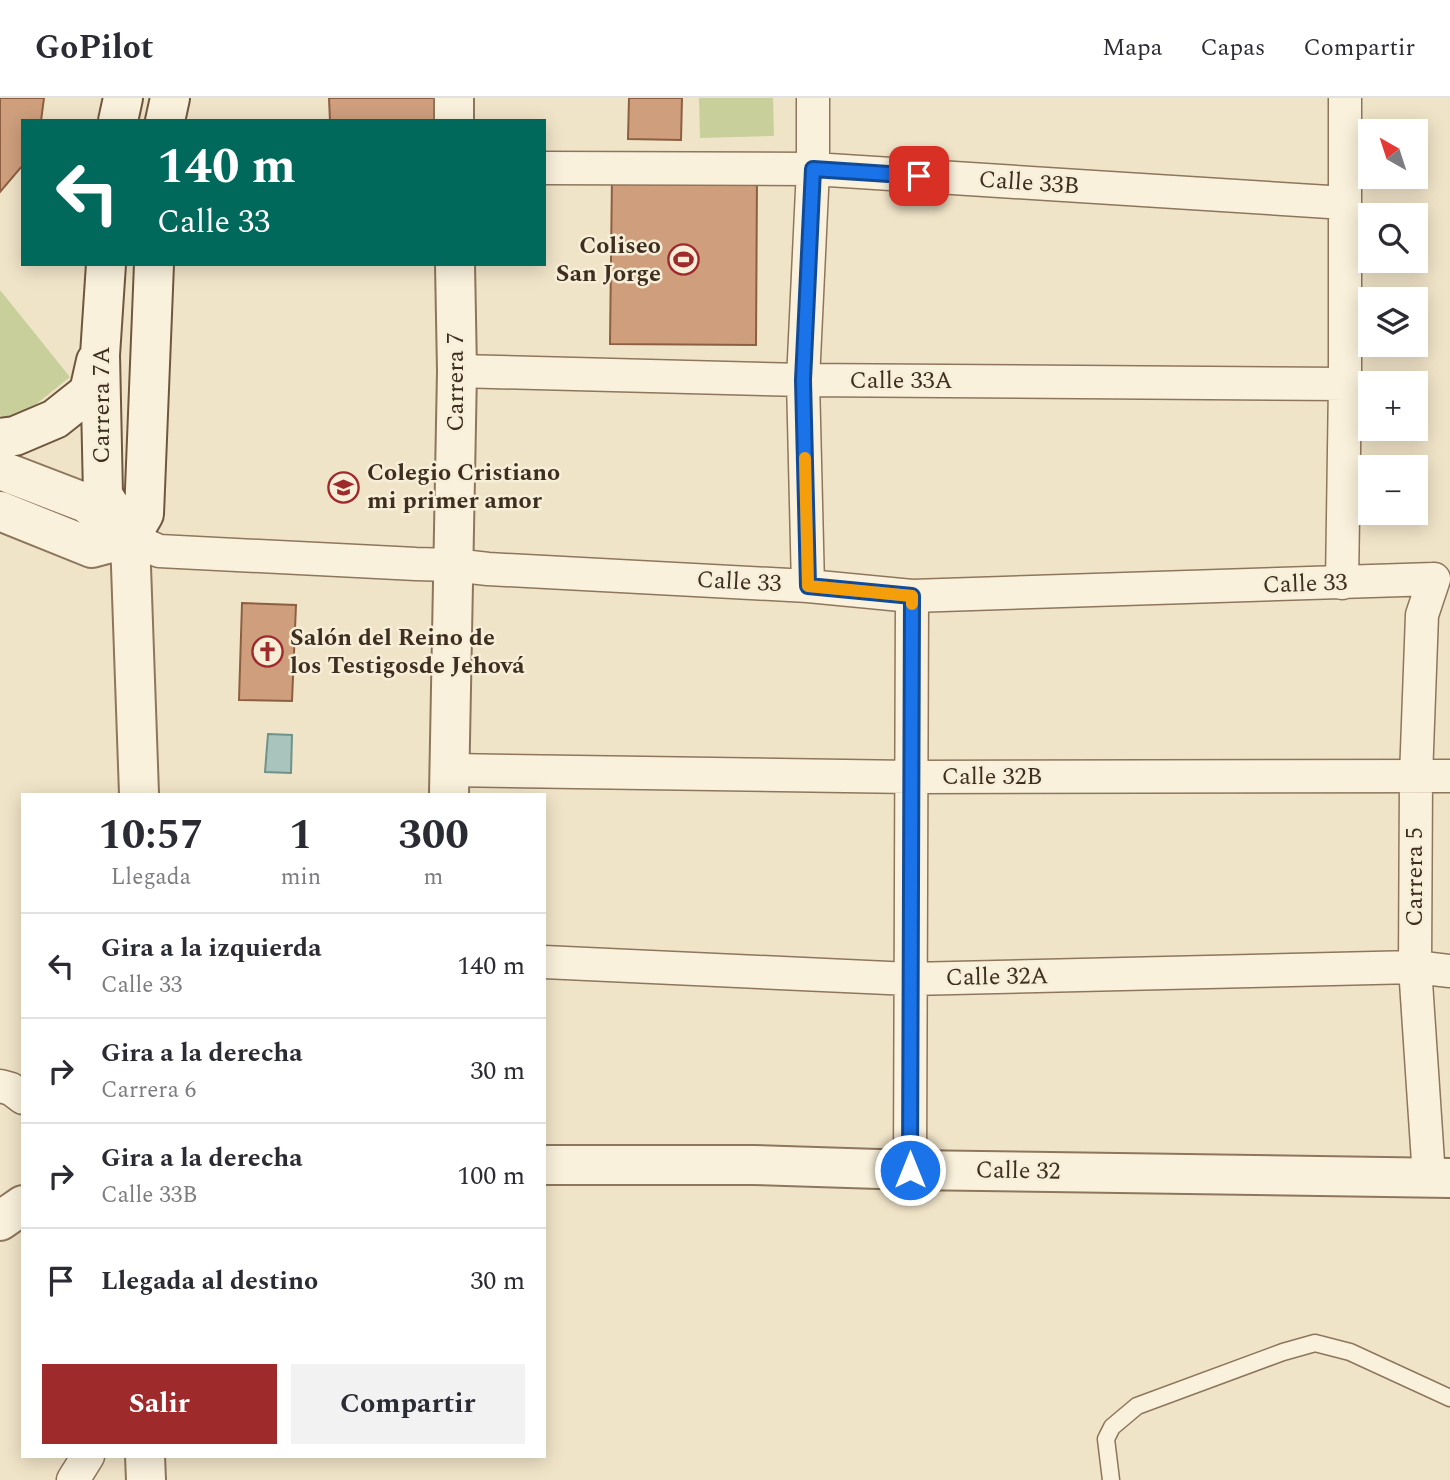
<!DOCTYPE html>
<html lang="es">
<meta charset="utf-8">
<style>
body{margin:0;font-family:Spectral,serif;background:#f2f2f3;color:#2b2b33;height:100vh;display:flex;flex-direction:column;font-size:26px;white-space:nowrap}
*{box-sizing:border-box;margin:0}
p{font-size:23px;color:#7c7c81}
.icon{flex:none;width:38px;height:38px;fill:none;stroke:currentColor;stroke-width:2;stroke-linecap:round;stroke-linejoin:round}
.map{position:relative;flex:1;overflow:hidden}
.side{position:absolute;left:21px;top:695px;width:525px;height:665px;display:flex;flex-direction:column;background:#fff;border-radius:0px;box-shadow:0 4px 18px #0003}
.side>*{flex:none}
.banner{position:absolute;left:21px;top:21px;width:525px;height:147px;border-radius:0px;box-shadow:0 4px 18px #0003;background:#00695c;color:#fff;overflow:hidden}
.needle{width:46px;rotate:321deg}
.tools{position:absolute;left:1358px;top:21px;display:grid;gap:14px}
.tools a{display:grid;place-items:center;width:70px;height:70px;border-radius:0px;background:#fff;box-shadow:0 4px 18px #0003;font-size:35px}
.pin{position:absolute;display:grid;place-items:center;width:60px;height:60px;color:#fff;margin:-30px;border-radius:14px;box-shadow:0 4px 10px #0006}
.me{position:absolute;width:77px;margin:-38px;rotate:0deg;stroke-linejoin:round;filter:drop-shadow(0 0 5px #0008)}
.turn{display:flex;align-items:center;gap:24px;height:147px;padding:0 21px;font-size:32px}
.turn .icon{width:91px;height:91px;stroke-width:2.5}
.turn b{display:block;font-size:49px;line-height:60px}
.eta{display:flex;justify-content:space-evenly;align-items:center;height:119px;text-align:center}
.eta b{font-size:42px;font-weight:700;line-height:49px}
.action{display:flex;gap:14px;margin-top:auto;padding:14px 21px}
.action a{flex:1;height:80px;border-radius:0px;background:#9e2a2b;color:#fff;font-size:28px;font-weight:700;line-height:80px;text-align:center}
.action a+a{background:#f2f2f3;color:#2b2b33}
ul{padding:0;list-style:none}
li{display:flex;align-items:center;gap:21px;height:105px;padding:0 21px;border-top:2px solid #e1e1e2}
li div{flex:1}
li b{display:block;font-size:26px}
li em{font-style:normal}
header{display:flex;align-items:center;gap:42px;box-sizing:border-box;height:98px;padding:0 35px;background:#fff;border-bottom:2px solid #e1e1e2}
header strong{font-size:33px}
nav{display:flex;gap:38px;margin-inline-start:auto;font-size:24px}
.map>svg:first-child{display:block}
.green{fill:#c9cf9b}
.water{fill:#a9c4bc;stroke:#6f938a;stroke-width:2}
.building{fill:#cf9f7d;stroke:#8d5f41;stroke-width:2}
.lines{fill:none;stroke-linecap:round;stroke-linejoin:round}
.service-casing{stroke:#8d765c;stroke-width:19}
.minor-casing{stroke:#8d765c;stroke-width:35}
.tertiary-casing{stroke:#8d765c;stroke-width:42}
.secondary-casing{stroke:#6f573f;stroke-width:42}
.service{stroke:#faf1dc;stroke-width:16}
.minor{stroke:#faf1dc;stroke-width:32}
.tertiary{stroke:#faf1dc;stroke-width:38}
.secondary{stroke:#faf1dc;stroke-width:38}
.route-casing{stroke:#114b97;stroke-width:18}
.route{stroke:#1a73e8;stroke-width:12}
.slow{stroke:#f59e0b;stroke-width:12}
.labels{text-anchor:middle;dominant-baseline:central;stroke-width:5;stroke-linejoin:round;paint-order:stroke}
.street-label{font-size:24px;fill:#3d2e20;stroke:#f7eed8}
.poi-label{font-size:24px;font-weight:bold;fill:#3d2e20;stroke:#f7eed8;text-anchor:start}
</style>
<header>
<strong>GoPilot</strong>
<nav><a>Mapa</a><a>Capas</a><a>Compartir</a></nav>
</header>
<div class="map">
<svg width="1450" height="1382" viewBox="0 0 1450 1382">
<rect width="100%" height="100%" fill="#f0e4c8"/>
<path class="green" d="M699,0H773L774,38L700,40Z
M0,192L70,279L9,328L0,317Z"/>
<path class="water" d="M268,636L292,637L291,675L265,674Z"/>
<path class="building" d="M0,0H44L41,23H23V67L0,94Z
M329,0H437L435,23H330Z
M629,0H682L681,42L628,41Z
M612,77H757L756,247L610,246Z
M242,505L296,507L292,603L239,602Z"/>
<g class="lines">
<defs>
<path id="service" d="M1111,1382L1106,1341L1112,1329L1137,1308L1283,1254L1315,1245L1350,1254L1450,1300"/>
<path id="minor" d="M544,70L813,71L1345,105
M457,273L803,282L1345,286
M130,440L159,453L416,466L453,467L488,471L808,488L912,498L1434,481
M1342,485L1345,286V0
M808,488L803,282L813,71V0
M449,672L911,679L1450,678
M544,864L910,881L1415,869L1450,873
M0,988L11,991L23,1000
M910,1072L912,498
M1429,1079L1415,869L1416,679L1422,517L1434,481
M73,1382L88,1358"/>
<path id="tertiary" d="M454,23V0
M0,372L86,405L129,439
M0,413L92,450L130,440
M130,440L139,696
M449,696L457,273L455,166
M544,1067H753L910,1072L1450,1080
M0,1123L23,1107
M145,1358L146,1382"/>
<path id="secondary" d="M118,23L123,0
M165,23L170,0
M106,166L100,257L103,397L130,440L144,416L154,166
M0,340L15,338L55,321L89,294L96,263"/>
</defs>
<use href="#service" class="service-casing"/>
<use href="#minor" class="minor-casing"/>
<use href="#tertiary" class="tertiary-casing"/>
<use href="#secondary" class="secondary-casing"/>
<use href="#service" class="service"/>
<use href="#minor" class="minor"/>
<use href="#tertiary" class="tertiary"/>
<use href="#secondary" class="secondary"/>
</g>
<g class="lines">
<defs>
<path id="route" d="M910,1072L912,498L808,488L803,282L813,71L919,78"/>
</defs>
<use href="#route" class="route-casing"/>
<use href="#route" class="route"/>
<path class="slow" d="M805,360L808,488L912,498V506"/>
</g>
<defs>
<symbol id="stadium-ring" viewBox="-11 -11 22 22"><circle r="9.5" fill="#f7eed8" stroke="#9e2a2b" stroke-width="1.5"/><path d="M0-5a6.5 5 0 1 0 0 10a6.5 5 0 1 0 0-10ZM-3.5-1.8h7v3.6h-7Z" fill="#9e2a2b"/></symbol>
<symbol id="school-ring" viewBox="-11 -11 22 22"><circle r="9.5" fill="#f7eed8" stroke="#9e2a2b" stroke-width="1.5"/><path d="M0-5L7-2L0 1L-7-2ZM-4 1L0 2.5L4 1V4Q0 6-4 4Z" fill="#9e2a2b"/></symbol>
<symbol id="church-ring" viewBox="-11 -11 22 22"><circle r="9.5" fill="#f7eed8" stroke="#9e2a2b" stroke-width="1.5"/><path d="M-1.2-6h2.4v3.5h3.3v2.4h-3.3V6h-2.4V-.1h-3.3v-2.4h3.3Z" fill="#9e2a2b"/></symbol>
</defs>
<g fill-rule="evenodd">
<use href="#stadium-ring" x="666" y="144" width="35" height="35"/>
<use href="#school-ring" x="326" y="372" width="35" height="35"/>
<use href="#church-ring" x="250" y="536" width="35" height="35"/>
</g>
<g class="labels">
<g class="street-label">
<text transform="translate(1029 85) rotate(4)">Calle 33B</text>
<text x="901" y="283">Calle 33A</text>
<text transform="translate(456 284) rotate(-90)">Carrera 7</text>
<text transform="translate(102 307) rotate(-90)">Carrera 7A</text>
<text transform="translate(739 484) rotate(3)">Calle 33</text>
<text transform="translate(1305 486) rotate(-2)">Calle 33</text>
<text x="992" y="679">Calle 32B</text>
<text transform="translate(1415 779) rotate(-90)">Carrera 5</text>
<text transform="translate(997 879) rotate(-1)">Calle 32A</text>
<text transform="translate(1018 1073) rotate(1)">Calle 32</text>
</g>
<g class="poi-label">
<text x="661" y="148" text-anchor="end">Coliseo<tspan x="661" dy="28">San Jorge</tspan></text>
<text x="367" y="375">Colegio Cristiano<tspan x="367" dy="28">mi primer amor</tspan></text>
<text x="290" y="540">Salón del Reino de<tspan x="290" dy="28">los Testigosde Jehová</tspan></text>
</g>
</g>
</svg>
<div class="tools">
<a><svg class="needle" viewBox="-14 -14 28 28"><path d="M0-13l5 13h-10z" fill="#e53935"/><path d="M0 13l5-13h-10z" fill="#7c7c81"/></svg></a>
<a><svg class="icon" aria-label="search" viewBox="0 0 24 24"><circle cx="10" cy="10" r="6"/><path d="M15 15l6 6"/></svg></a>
<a><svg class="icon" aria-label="layers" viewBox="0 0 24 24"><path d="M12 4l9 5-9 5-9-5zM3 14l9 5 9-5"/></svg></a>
<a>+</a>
<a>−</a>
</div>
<div class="pin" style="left:919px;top:78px;background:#d93025"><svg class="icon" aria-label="arrive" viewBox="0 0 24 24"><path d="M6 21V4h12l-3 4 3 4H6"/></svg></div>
<svg class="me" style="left:910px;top:1072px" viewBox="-20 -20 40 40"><circle r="17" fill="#1a73e8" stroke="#fff" stroke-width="3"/><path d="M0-11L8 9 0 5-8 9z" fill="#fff"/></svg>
<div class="banner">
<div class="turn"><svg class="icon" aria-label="left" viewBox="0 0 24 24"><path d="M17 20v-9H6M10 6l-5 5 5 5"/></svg><div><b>140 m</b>Calle 33</div></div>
</div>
<section class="side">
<div class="eta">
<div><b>10:57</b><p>Llegada</p></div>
<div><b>1</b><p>min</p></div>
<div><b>300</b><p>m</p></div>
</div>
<ul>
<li><svg class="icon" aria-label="left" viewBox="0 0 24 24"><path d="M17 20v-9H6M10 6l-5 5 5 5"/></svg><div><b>Gira a la izquierda</b><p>Calle 33</p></div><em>140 m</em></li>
<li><svg class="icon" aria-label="right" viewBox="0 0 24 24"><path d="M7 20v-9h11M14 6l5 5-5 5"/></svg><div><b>Gira a la derecha</b><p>Carrera 6</p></div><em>30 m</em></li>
<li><svg class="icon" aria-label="right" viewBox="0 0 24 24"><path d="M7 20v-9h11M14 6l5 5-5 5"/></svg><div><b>Gira a la derecha</b><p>Calle 33B</p></div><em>100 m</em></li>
<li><svg class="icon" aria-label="arrive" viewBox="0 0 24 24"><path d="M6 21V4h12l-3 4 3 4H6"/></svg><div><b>Llegada al destino</b></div><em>30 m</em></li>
</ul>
<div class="action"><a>Salir</a><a>Compartir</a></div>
</section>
</div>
